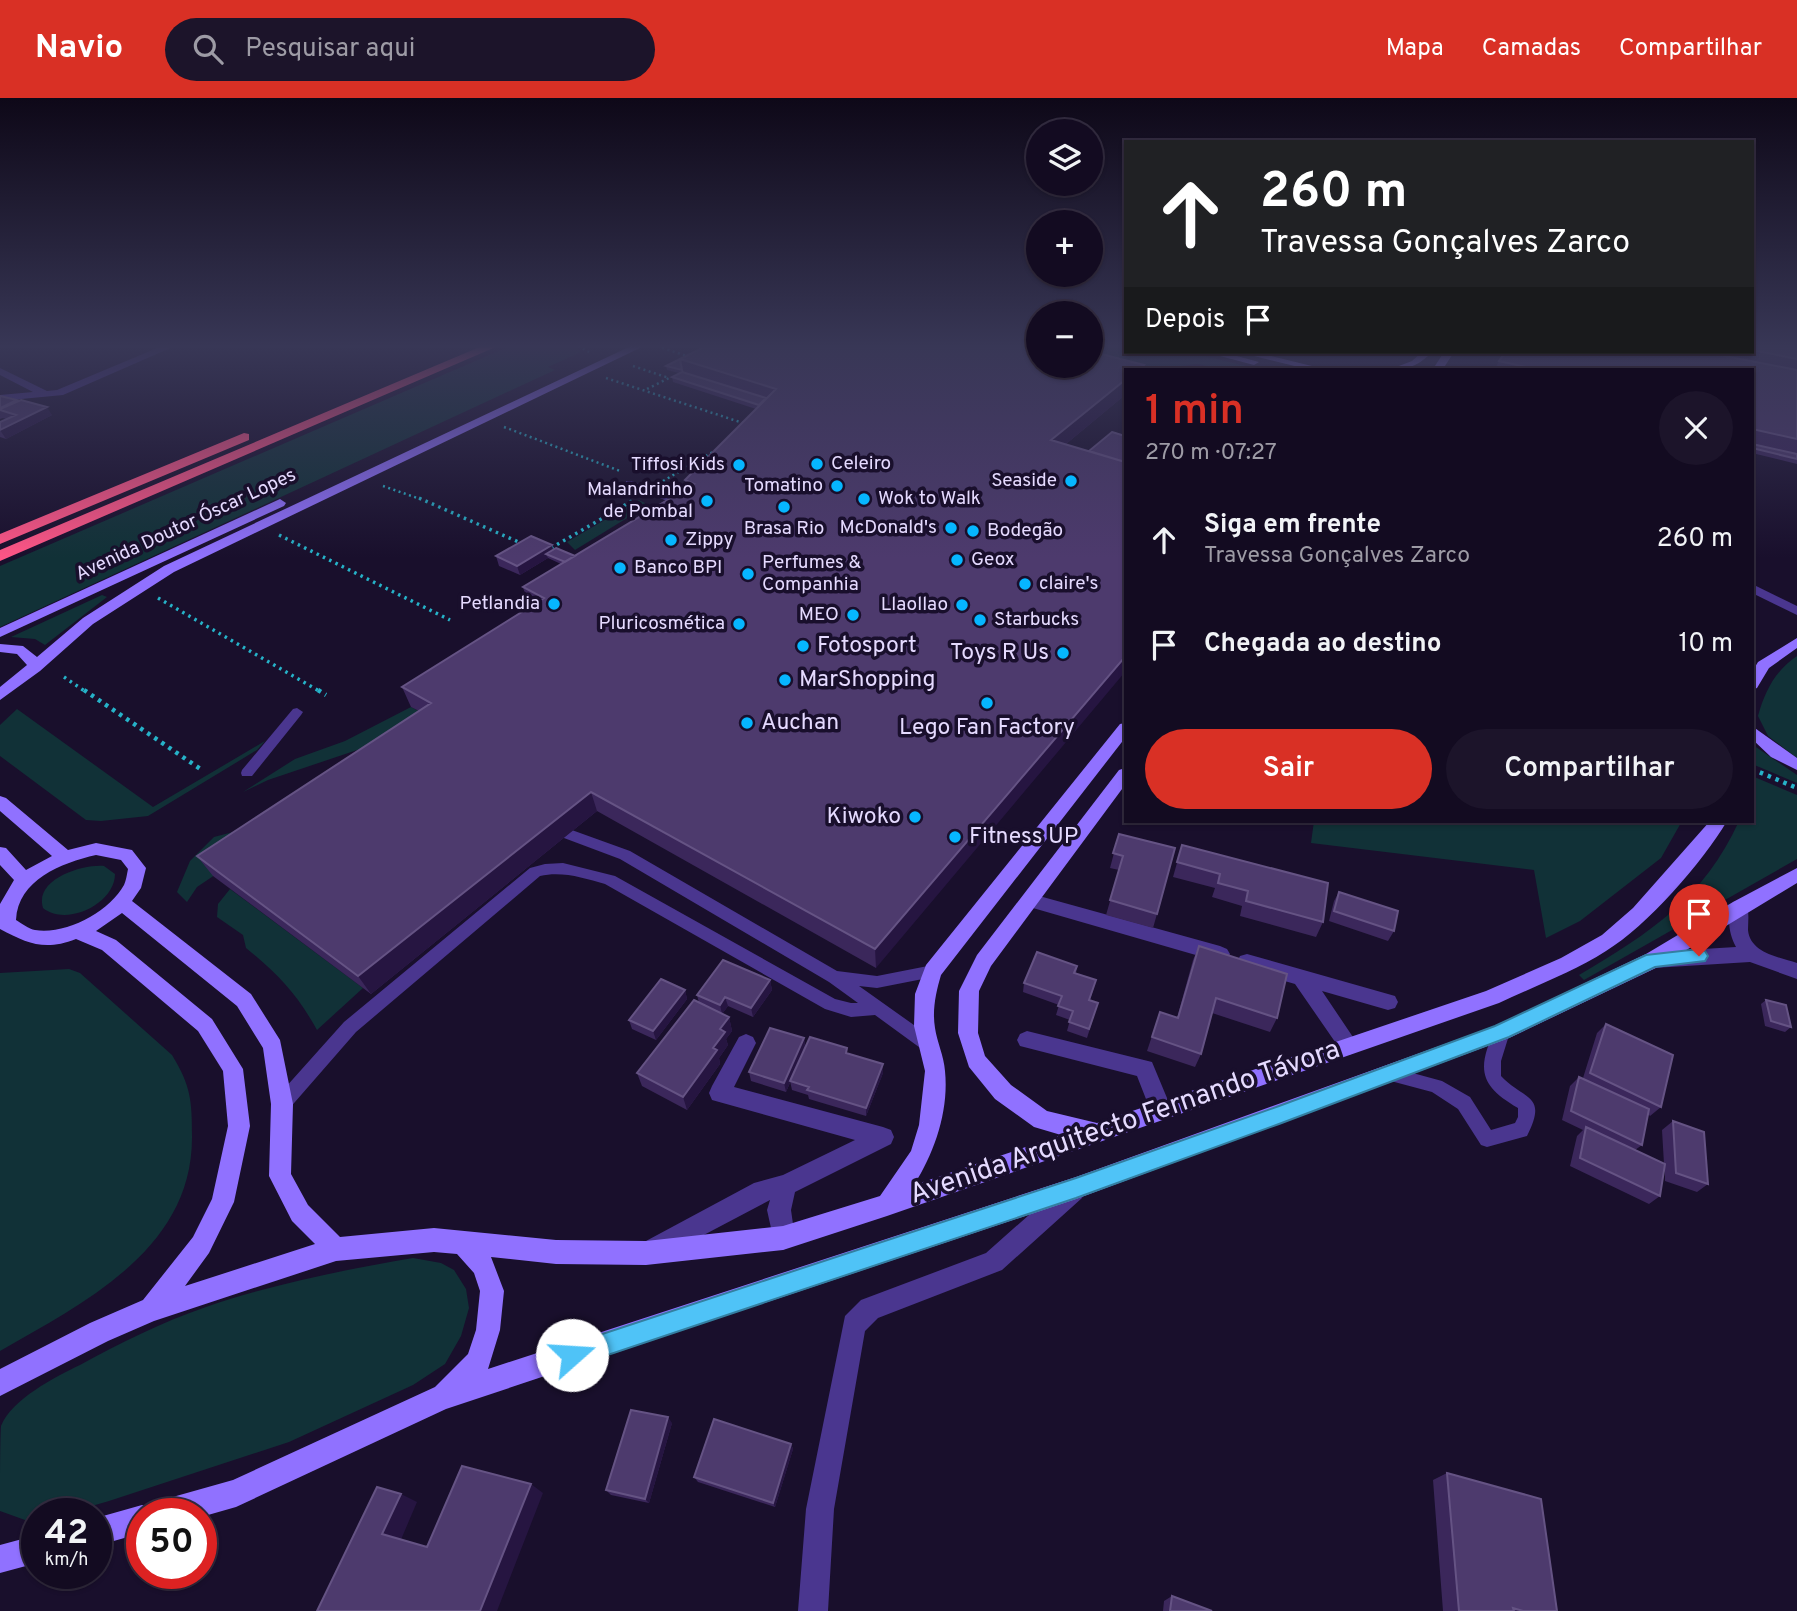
<!DOCTYPE html>
<html lang="pt">
<meta charset="utf-8">
<style>
body{margin:0;font-family:Overpass,sans-serif;background:#1c142a;color:#f1f3f6;height:100vh;display:flex;flex-direction:column;font-size:26px;white-space:nowrap}
*{box-sizing:border-box;margin:0}
p{font-size:23px;color:#9d9ba5}
.icon{flex:none;width:38px;height:38px;fill:none;stroke:currentColor;stroke-width:2;stroke-linecap:round;stroke-linejoin:round}
.map{position:relative;flex:1;overflow:hidden}
.side{position:absolute;left:1124px;top:270px;width:630px;height:455px;display:flex;flex-direction:column;background:#130b21;border-radius:0px;box-shadow:0 2px 5px #0004,0 0 0 2px #322b3f}
.side>*{flex:none}
.guide{position:absolute;left:1124px;top:42px;width:630px;height:214px;border-radius:0px;box-shadow:0 2px 5px #0004,0 0 0 2px #322b3f;background:#202124;color:#fff;overflow:hidden}
.tools{position:absolute;left:1026px;top:21px;display:grid;gap:14px}
.tools a{display:grid;place-items:center;width:77px;height:77px;border-radius:50%;background:#130b21;box-shadow:0 2px 5px #0004,0 0 0 2px #322b3f;font-size:35px}
.speed{position:absolute;left:21px;top:1400px;display:flex;gap:14px;font-size:35px;font-weight:700;text-align:center}
.speed>*{display:grid;place-content:center;width:91px;height:91px;border-radius:50%;background:#130b21;box-shadow:0 2px 5px #0004,0 0 0 2px #322b3f;line-height:1}
.speed small{font-size:18px;font-weight:400}
.speed .limit{border:10px solid #d22;background:#fff;color:#111}
.pin{position:absolute;display:grid;place-items:center;width:60px;height:60px;color:#fff;margin:-72px -30px;border-radius:50% 50% 50% 0;rotate:-45deg;box-shadow:0 0 7px #0007}
.pin .icon{rotate:45deg}
.me{position:absolute;width:77px;margin:-38px;rotate:71deg;stroke-linejoin:round;filter:drop-shadow(0 0 5px #0008)}
.turn{display:flex;align-items:center;gap:24px;height:147px;padding:0 21px;font-size:32px}
.turn .icon{width:91px;height:91px;stroke-width:2.5}
.turn b{display:block;font-size:49px;line-height:60px}
.then{display:flex;align-items:center;height:66px;padding:0 21px;background:#0003;gap:14px;font-size:26px}
.round{display:grid;place-items:center;flex:none;width:74px;height:74px;border-radius:37px;background:#1c142a}
.head{display:flex;align-items:center;justify-content:space-between;height:119px;padding:0 21px}
h1{font-size:42px;font-weight:600;line-height:52px;color:#d93025}
.action{display:flex;gap:14px;margin-top:auto;padding:14px 21px}
.action a{flex:1;height:80px;border-radius:42px;background:#d93025;color:#fff;font-size:28px;font-weight:600;line-height:80px;text-align:center}
.action a+a{background:#1c142a;color:#f1f3f6}
ul{padding:0;list-style:none}
li{display:flex;align-items:center;gap:21px;height:105px;padding:0 21px}
li div{flex:1}
li b{display:block;font-size:26px}
li em{font-style:normal}
header{display:flex;align-items:center;gap:42px;box-sizing:border-box;height:98px;padding:0 35px;background:#d93025;color:#fff}
header strong{font-size:33px}
nav{display:flex;gap:38px;margin-inline-start:auto;font-size:24px}
.search{width:490px;height:63px;background:#1c142a;display:flex;align-items:center;gap:18px;box-sizing:border-box;padding:0 24px;border-radius:38px;color:#9d9ba5;font-size:26px}
.map>svg:first-child{display:block}
.green{fill:#113137}
.lines{fill:none;stroke-linecap:round;stroke-linejoin:round}
.path-far2{stroke:#26b2c8;stroke-width:2.5;stroke-dasharray:2 3.5;stroke-linecap:butt}
.path-far1{stroke:#26b2c8;stroke-width:3.5;stroke-dasharray:2.5 4.5;stroke-linecap:butt}
.path{stroke:#26b2c8;stroke-width:4.5;stroke-dasharray:3.5 5;stroke-linecap:butt}
.service{fill:#4a368f;fill-rule:evenodd}
.minor{fill:#4a368f;fill-rule:evenodd}
.tertiary{fill:#4a368f;fill-rule:evenodd}
.secondary{fill:#9071ff;fill-rule:evenodd}
.motorway{fill:#ff5586;fill-rule:evenodd}
.wall{fill:#3b275b}
.shaded-wall{fill:#261541}
.building{fill:#4d3a6d;stroke:#655384;stroke-width:2}
.route{fill:#4fc3f7;stroke:#337fa1;stroke-width:2}
.poi-dot{fill:#06b6ff;stroke:#190f2c;stroke-width:2.5}
.labels{text-anchor:middle;dominant-baseline:central;stroke-width:7;stroke-linejoin:round;paint-order:stroke}
.far-poi-label{font-size:19px;fill:#e5daff;stroke:#190f2c;text-anchor:start}
.far-street-label{font-size:19px;fill:#e5daff;stroke:#190f2c}
.poi-label{font-size:23px;fill:#e5daff;stroke:#190f2c;text-anchor:start}
.near-street-label{font-size:28px;fill:#e5daff;stroke:#190f2c}
</style>
<header>
<strong>Navio</strong>
<div class="search"><svg class="icon" aria-label="search" viewBox="0 0 24 24"><circle cx="10" cy="10" r="6"/><path d="M15 15l6 6"/></svg>Pesquisar aqui</div>
<nav><a>Mapa</a><a>Camadas</a><a>Compartilhar</a></nav>
</header>
<div class="map">
<svg width="1797" height="1513" viewBox="0 0 1797 1513">
<rect width="100%" height="100%" fill="#190f2c"/>
<path class="green" d="M510,248H574L581,254L548,269L555,272L0,529V468Z
M1090,248H1125V254L1192,255L1258,271H1224L1197,266L1158,271L1090,254Z
M639,402L645,405V409L575,452L567,444Z
M102,497L107,499L45,547L35,541L11,539Z
M1797,558V660L1768,638L1758,618C1765,593 1775,573 1797,558Z
M411,609L424,616L372,647L268,682L243,694L295,661L345,643Z
M17,611L153,709L265,643L257,652L148,718L101,723L86,722L0,658V627Z
M1753,647L1797,677V685L1752,666Z
M1752,678L1797,697V761L1584,882L1579,877C1650,835 1704,800 1739,723H1752Z
M356,682L197,789L187,804L177,794L190,763L214,739L233,734L280,707Z
M1314,723H1682L1661,760L1580,823L1546,840L1534,772L1311,745Z
M104,768L115,776C115,806 66,829 43,810C34,781 83,766 104,768Z
M230,791L363,890L317,932C297,896 278,876 246,850L243,837L217,819L218,806Z
M69,871L80,875L172,957C191,988 192,1003 192,1038C193,1151 85,1204 0,1253V875Z
M413,1160L441,1165L454,1172L466,1191L469,1210L461,1238L445,1266L413,1287L289,1344L109,1403L64,1416H37V1420L25,1422L0,1413C0,1398 0,1338 1,1328C12,1301 55,1279 80,1267C120,1245 162,1224 206,1209C273,1186 343,1172 413,1160Z"/>
<g class="lines">
<path class="path-far2" d="M578,248L589,254
M657,248L690,259
M633,268L669,280L645,292
M606,280L746,326
M504,329L620,373
M663,383L716,352
M383,388L423,402"/>
<path class="path-far1" d="M419,400L523,446
M279,437L450,522
M551,450L632,403
M158,500L321,594
M64,579L86,594"/>
<path class="path" d="M84,592L202,672
M318,592L326,597
M1752,671L1797,690"/>
<path class="service" d="M626,383H632L691,407L683,409L626,387Z
M297,610L303,614L301,617L252,678H242L241,675L242,672L293,611Z
M569,731L630,753L837,873L877,878L933,867L938,869L941,873L938,877L933,879L877,890L859,888L935,942L937,947L935,952L929,954L923,952L875,917L851,919L825,911L605,786C584,780 562,773 540,778L356,934L288,1012L282,1014L276,1012L273,1006L276,1000L344,924L530,770L545,766L563,765L615,778L835,901L851,905H858L829,884L620,761L564,740L562,736Z
M1502,927L1508,929L1510,934L1501,963V978C1525,1003 1548,996 1527,1038L1487,1049L1481,1047L1458,1011L1432,994L1387,982L1381,980L1379,975L1381,970L1387,968L1442,983L1470,999L1491,1032L1515,1025L1518,1019V1010C1478,987 1477,970 1496,929Z"/>
<path class="minor" d="M162,248H175L63,297L0,303V297L33,294L0,277V270L47,293L57,292Z
M1032,796L1220,848L1227,851L1230,856L1227,861L1220,864L1026,808L1023,803L1026,798Z
M1739,802L1745,804C1750,813 1748,822 1748,832C1750,855 1779,859 1797,865V881L1750,864L1653,870L1646,868L1643,862L1646,856L1653,854L1736,849C1729,837 1726,818 1733,804Z
M1247,856L1388,896L1395,898L1398,904L1395,910L1388,912L1322,893L1359,948L1356,954L1349,957L1342,954L1295,886L1240,870L1237,864L1240,858Z
M1027,933L1152,964L1172,1012L1169,1019L1161,1022L1153,1019L1137,978L1020,948L1017,942L1020,936Z
M746,936L753,939L756,945L734,989L883,1029L891,1032L894,1039L891,1046L795,1094L791,1112L795,1140L791,1148L783,1152L775,1148L767,1112L770,1102L662,1159L654,1163L646,1159L642,1151L646,1143L754,1085L783,1077L855,1042L712,1002L709,995L712,988L739,939Z
M1074,1081L1082,1084L1085,1092L1082,1100L1002,1172L878,1220L865,1233L834,1411L828,1513H798L806,1411L845,1218L861,1202L986,1155L1066,1084Z"/>
<path class="tertiary" d="M1752,486L1797,508V517L1752,495Z"/>
<path class="secondary" d="M631,248H644L174,474L93,526L40,573L0,602V589L27,567L17,556L0,554V546L23,548L37,559L83,520L164,468Z
M1205,254H1222L1259,264L1254,267Z
M1238,254H1255L1324,271H1307Z
M1422,254H1432C1419,267 1409,272 1391,271L1412,263Z
M1444,254H1454L1443,271H1433Z
M280,401L286,405L284,408L0,539V530Z
M1797,540V550L1769,570L1757,590L1752,592V574L1758,564Z
M1125,625V640L941,877C936,894 932,912 935,930C937,944 944,958 945,973C949,1012 935,1054 914,1087L1061,1037L1034,1029L995,1001L969,969L958,935L959,893L977,857L1119,672L1125,670V687L991,868L979,893L978,935L985,958L1011,987L1047,1013L1097,1025L1486,893L1561,860L1602,837L1633,810L1710,723H1727C1703,764 1647,828 1606,853C1573,874 1535,888 1499,905L887,1118L783,1152L646,1167L556,1166L491,1159L504,1193L500,1232L488,1271L1076,1079L1495,928L1646,856L1733,804L1797,770V785L1660,868L1509,940L1076,1101L446,1311L236,1409L201,1419V1416H142V1435L96,1448V1420L142,1407L150,1410L152,1406L162,1402L233,1382L435,1289L468,1256L476,1232L480,1193L474,1175L457,1156L434,1154L336,1163L154,1223L108,1243L0,1298V1271L90,1225L143,1202L193,1139L212,1101L228,1028L223,973L198,933L102,852L76,841C45,853 28,846 0,831V806L14,782L0,767V749L6,750L26,772L52,758L0,713V698L6,700L68,752L96,745L132,752L146,770L141,790L132,803L251,896L280,942L293,1006L291,1076L308,1107L340,1139L434,1130L556,1142L646,1143L783,1128L880,1098L911,1053L919,1027L925,973L914,928L915,896L926,867L1120,626ZM96,757L121,762L128,771C127,776 126,783 124,787C109,814 66,837 35,832C29,831 21,825 16,822C18,782 61,765 96,757ZM122,815L237,908L263,950L271,1006L269,1078L292,1123L315,1146L185,1188L209,1155L234,1104L250,1028L243,971L212,921L116,842L96,833Z
M1752,628L1797,660V672L1771,659L1752,641Z
M37,1437V1465L0,1475V1447Z"/>
<path class="motorway" d="M482,248H498L0,463V452Z
M244,335L249,336V342L0,446V436Z"/>
</g>
<path class="wall" d="M706,248L1144,267V271H1125V297L1066,346L876,870L597,713L371,896L213,778L197,758L419,613L411,609L402,589L529,509L523,489L561,466L548,460L520,477L499,468L496,458L552,447L553,452L575,458L686,390L685,382L756,311L673,284L672,279L679,275L667,272L666,268Z
M1752,248H1797V366L1752,355V271H1495L1499,263L1505,254H1752Z
M0,298L17,302L52,317L6,341L0,339V324L6,321L3,320L0,321Z
M1119,736L1157,816L1153,830L1106,817L1119,772L1110,770Z
M1182,747L1323,824L1316,839L1240,818L1242,808L1212,799L1215,790L1173,779Z
M1339,794L1394,833L1388,843L1329,823L1334,803Z
M1199,848L1277,920L1270,934L1212,915L1201,956L1195,969L1147,953L1160,914L1177,920L1193,862Z
M1077,868L1076,876L1096,882L1090,902L1098,905L1087,940L1067,933L1070,922L1056,917L1059,907L1023,894L1024,885Z
M770,882L772,892L753,919L728,908L722,916L729,919L732,933L726,941L728,947L719,960L720,966L687,1012L642,988L637,975L699,905L697,897Z
M685,892L687,901L656,942L632,931L629,922Z
M1766,902L1791,929L1785,934L1765,928L1761,906Z
M1606,926L1661,1009L1650,1018L1648,1016L1642,1047L1635,1052L1664,1066L1662,1032L1673,1023L1708,1086L1697,1094L1665,1083V1068L1660,1098L1649,1106L1570,1068L1577,1038L1583,1032L1562,1022L1570,988L1579,979L1583,980L1597,935Z
M804,940L805,949L848,955L883,966V975L866,1018L809,1001L808,997L792,992L790,983L796,971L786,994L751,983L749,974Z
M672,1325L649,1405L611,1397L606,1392Z
M791,1346L793,1351L775,1409L698,1384L694,1379Z
M1447,1375L1557,1513H1443L1433,1382Z
M1172,1498L1212,1513H1163L1164,1503Z"/>
<path class="shaded-wall" d="M1125,282V297L1049,360L1051,342Z
M47,309L52,317L6,341L0,332Z
M552,447L554,457L546,456L548,460L520,477L517,468Z
M1125,559V574L876,870L875,851Z
M591,694L597,713L371,896L358,878Z
M770,882L772,892L753,919L751,910Z
M685,892L687,901L656,942L653,933Z
M725,899L728,908L722,916L720,907Z
M729,919L732,933L726,941L728,947L719,960L720,966L687,1012L683,999L713,950L720,931Z
M804,940L805,949L786,994L784,985Z
M883,966V975L866,1018V1010Z
M668,1319L672,1325L649,1405L645,1401Z
M791,1346L793,1351L775,1409L773,1405Z
M531,1386L543,1395L497,1513H480Z
M401,1396L417,1404L400,1444L382,1436Z"/>
<path class="building" d="M706,248H1038V268H1090V253L1144,267L1139,271H1125V282L1051,342L1125,364V559L875,851L591,694L358,878L197,758L431,605L402,589L544,500L523,489L694,386L685,382L776,291L680,261Z
M1752,248H1797V261L1752,252Z
M1505,254H1705L1797,272V341L1752,331V271H1535L1499,263Z
M690,256L680,261L682,272L666,268Z
M682,274L766,300L759,307L672,279Z
M0,298L17,302L0,310Z
M21,302L47,309L0,332V324L16,317L0,312V311Z
M1112,334L1125,338V364L1089,353Z
M1752,346L1797,356V361L1752,350Z
M531,438L552,447L517,468L496,458Z
M556,450L575,458L565,464L546,456Z
M1119,736L1175,750L1157,816L1110,802L1123,758L1113,755Z
M1182,747L1328,785L1323,824L1246,803L1248,793L1218,785L1220,776L1177,764Z
M1339,794L1398,813L1394,833L1334,813Z
M1199,848L1287,876L1277,920L1216,900L1201,956L1152,939L1160,914L1178,920Z
M1037,854L1077,868L1074,875L1096,882L1089,902L1098,905L1089,931L1069,924L1073,913L1058,908L1062,898L1024,885Z
M723,862L770,882L751,910L725,899L720,907L697,897Z
M661,881L685,892L653,933L629,922Z
M694,902L729,919L720,931L725,934L713,950L717,952L683,999L637,975Z
M1766,902L1786,907L1791,929L1771,923Z
M1606,926L1673,957L1661,1009L1590,975Z
M770,930L804,940L784,985L749,974Z
M810,939L847,950L846,955L883,966L866,1010L807,992L809,989L790,983Z
M1579,979L1649,1011L1642,1047L1571,1013Z
M1673,1023L1704,1034L1708,1086L1676,1075Z
M1586,1029L1665,1066L1660,1098L1580,1060Z
M631,1312L668,1319L645,1401L606,1392Z
M714,1321L791,1346L773,1405L694,1379Z
M462,1368L531,1386L480,1513H317L377,1389L401,1396L382,1436L427,1449Z
M1447,1375L1541,1401L1557,1513H1523L1513,1510L1514,1513H1459Z
M1172,1498L1212,1513H1170Z"/>
<linearGradient id="sky" x2="0" y2="1"><stop stop-color="#0e0818"/><stop offset="0.54" stop-color="#383756"/><stop offset="1" stop-color="#383756" stop-opacity="0"/></linearGradient>
<rect width="1797" height="460" fill="url(#sky)"/>
<path class="route" d="M1699,851L1705,853L1708,858L1705,863L1655,869L1509,939L1279,1026L1076,1100L572,1269L564,1266L561,1257L564,1249L572,1246L1076,1080L1279,1008L1495,928L1646,857Z"/>
<g class="poi-dot">
<circle cx="817" cy="366" r="7"/>
<circle cx="739" cy="367" r="7"/>
<circle cx="1071" cy="383" r="7"/>
<circle cx="837" cy="388" r="7"/>
<circle cx="864" cy="401" r="7"/>
<circle cx="707" cy="403" r="7"/>
<circle cx="784" cy="409" r="7"/>
<circle cx="951" cy="430" r="7"/>
<circle cx="973" cy="433" r="7"/>
<circle cx="671" cy="442" r="7"/>
<circle cx="957" cy="462" r="7"/>
<circle cx="620" cy="470" r="7"/>
<circle cx="748" cy="476" r="7"/>
<circle cx="1025" cy="486" r="7"/>
<circle cx="554" cy="506" r="7"/>
<circle cx="962" cy="507" r="7"/>
<circle cx="853" cy="517" r="7"/>
<circle cx="980" cy="522" r="7"/>
<circle cx="739" cy="526" r="7"/>
<circle cx="803" cy="548" r="7"/>
<circle cx="1063" cy="555" r="7"/>
<circle cx="785" cy="582" r="7"/>
<circle cx="987" cy="605" r="7"/>
<circle cx="747" cy="625" r="7"/>
<circle cx="915" cy="719" r="7"/>
<circle cx="955" cy="739" r="7"/>
</g>
<g class="labels">
<g class="far-poi-label">
<text x="831" y="366">Celeiro</text>
<text x="725" y="367" text-anchor="end">Tiffosi Kids</text>
<text x="1057" y="383" text-anchor="end">Seaside</text>
<text x="823" y="388" text-anchor="end">Tomatino</text>
<text x="693" y="392" text-anchor="end">Malandrinho<tspan x="693" dy="22">de Pombal</tspan></text>
<text x="878" y="401">Wok to Walk</text>
<text x="937" y="430" text-anchor="end">McDonald's</text>
<text x="784" y="431" text-anchor="middle">Brasa Rio</text>
<text x="987" y="433">Bodegão</text>
<text x="685" y="442">Zippy</text>
<text x="971" y="462">Geox</text>
<text x="762" y="465">Perfumes &amp;<tspan x="762" dy="22">Companhia</tspan></text>
<text x="634" y="470">Banco BPI</text>
<text x="1039" y="486">claire's</text>
<text x="540" y="506" text-anchor="end">Petlandia</text>
<text x="948" y="507" text-anchor="end">Llaollao</text>
<text x="839" y="517" text-anchor="end">MEO</text>
<text x="994" y="522">Starbucks</text>
<text x="725" y="526" text-anchor="end">Pluricosmética</text>
</g>
<g class="far-street-label">
<text transform="translate(186 427) rotate(-25)">Avenida Doutor Óscar Lopes</text>
</g>
<g class="poi-label">
<text x="817" y="548">Fotosport</text>
<text x="1049" y="555" text-anchor="end">Toys R Us</text>
<text x="799" y="582">MarShopping</text>
<text x="761" y="625">Auchan</text>
<text x="987" y="630" text-anchor="middle">Lego Fan Factory</text>
<text x="901" y="719" text-anchor="end">Kiwoko</text>
<text x="969" y="739">Fitness UP</text>
</g>
<g class="near-street-label">
<text transform="translate(1125 1025) rotate(-19)">Avenida Arquitecto Fernando Távora</text>
</g>
</g>
</svg>
<div class="tools">
<a><svg class="icon" aria-label="layers" viewBox="0 0 24 24"><path d="M12 4l9 5-9 5-9-5zM3 14l9 5 9-5"/></svg></a>
<a>+</a>
<a>−</a>
</div>
<div class="speed"><div>42<small>km/h</small></div><div class="limit">50</div></div>
<div class="pin" style="left:1699px;top:858px;background:#d93025"><svg class="icon" aria-label="arrive" viewBox="0 0 24 24"><path d="M6 21V4h12l-3 4 3 4H6"/></svg></div>
<svg class="me" style="left:572px;top:1257px" viewBox="-20 -20 40 40"><circle r="19" fill="#fff"/><path d="M0-13L10 11 0 6-10 11z" fill="#4fc3f7"/></svg>
<div class="guide">
<div class="turn"><svg class="icon" aria-label="ahead" viewBox="0 0 24 24"><path d="M12 20V5M6 11l6-6 6 6"/></svg><div><b>260 m</b>Travessa Gonçalves Zarco</div></div>
<div class="then">Depois<svg class="icon" aria-label="arrive" viewBox="0 0 24 24"><path d="M6 21V4h12l-3 4 3 4H6"/></svg></div>
</div>
<section class="side">
<div class="head"><div><h1>1 min</h1><p>270 m · 07:27</p></div><a class="round"><svg class="icon" aria-label="close" viewBox="0 0 24 24"><path d="M6 6l12 12M18 6L6 18"/></svg></a></div>
<ul>
<li><svg class="icon" aria-label="ahead" viewBox="0 0 24 24"><path d="M12 20V5M6 11l6-6 6 6"/></svg><div><b>Siga em frente</b><p>Travessa Gonçalves Zarco</p></div><em>260 m</em></li>
<li><svg class="icon" aria-label="arrive" viewBox="0 0 24 24"><path d="M6 21V4h12l-3 4 3 4H6"/></svg><div><b>Chegada ao destino</b></div><em>10 m</em></li>
</ul>
<div class="action"><a>Sair</a><a>Compartilhar</a></div>
</section>
</div>
